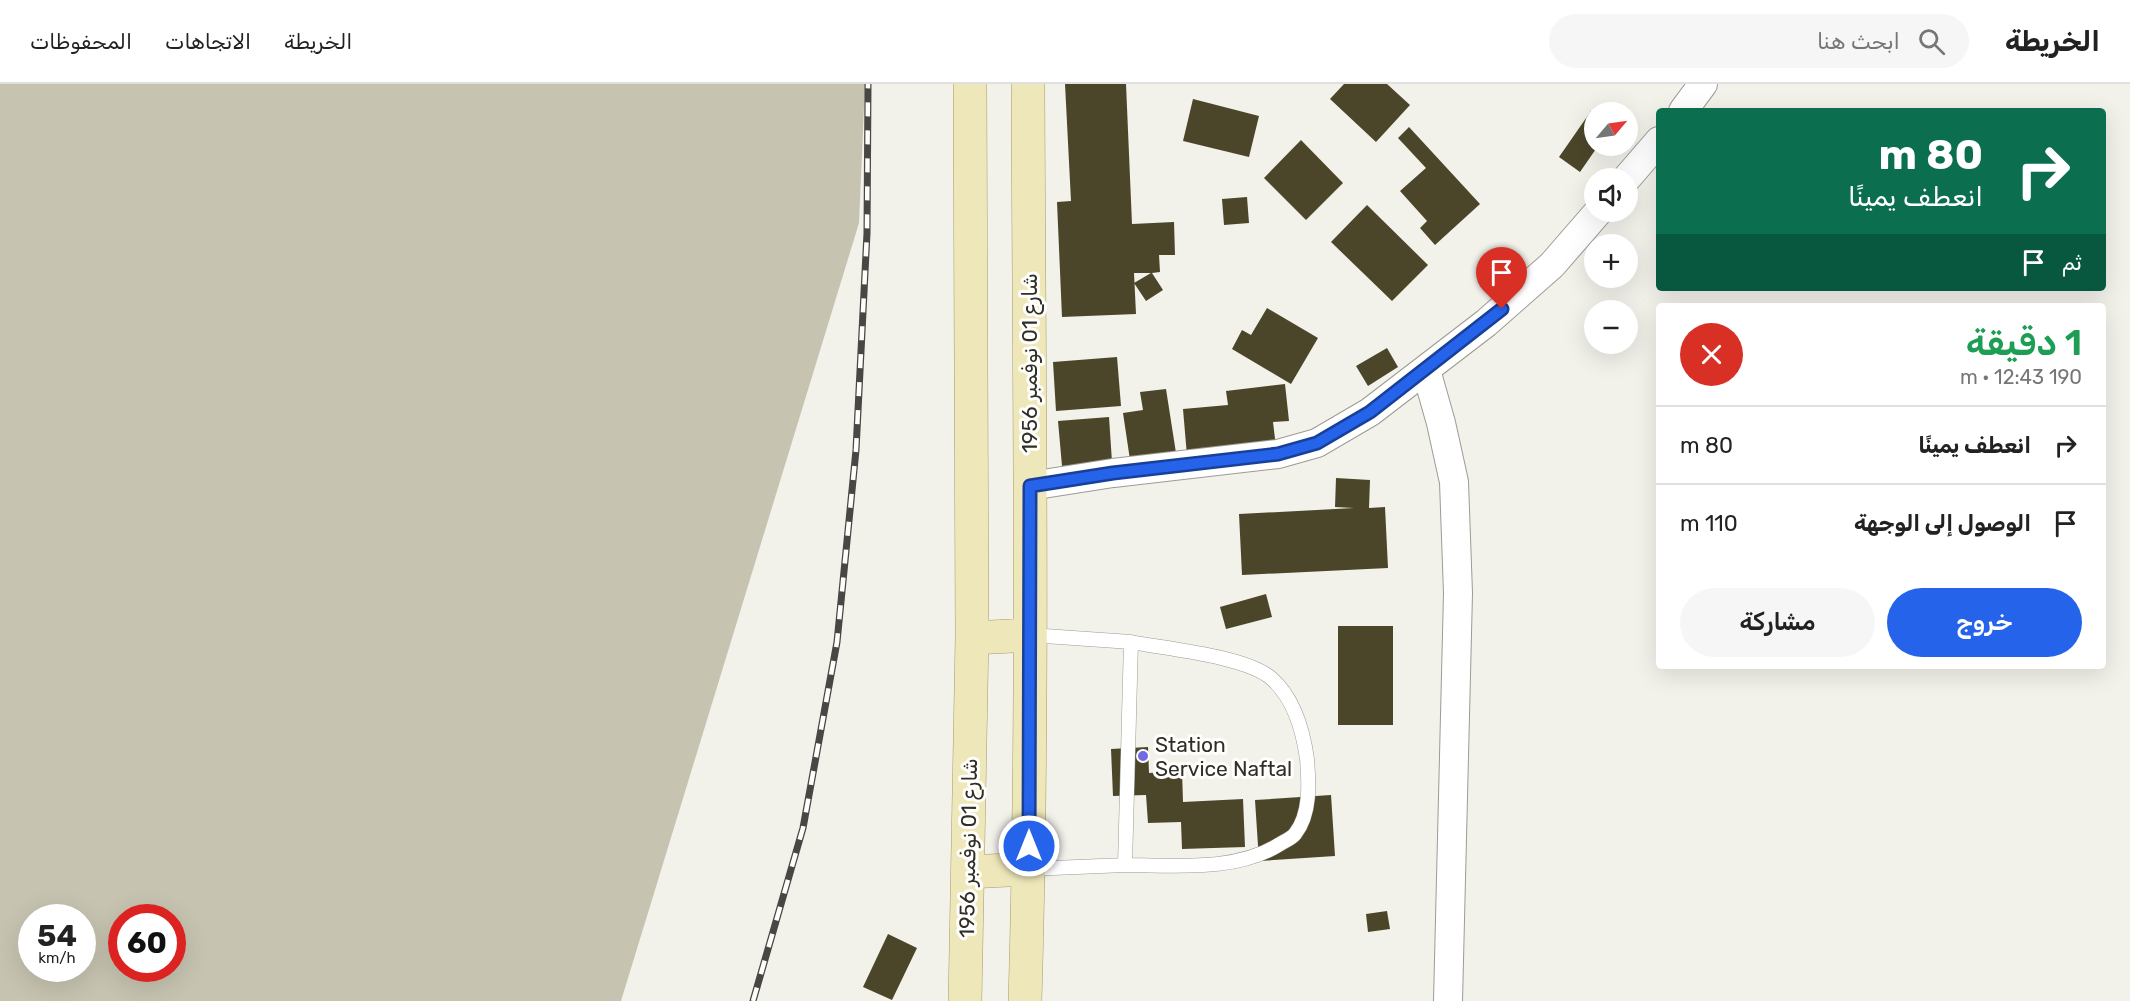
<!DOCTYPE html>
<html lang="ar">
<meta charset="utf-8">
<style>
body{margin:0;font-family:Rubik,Cairo,sans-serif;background:#f6f6f6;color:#222;direction:rtl;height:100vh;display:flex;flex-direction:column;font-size:22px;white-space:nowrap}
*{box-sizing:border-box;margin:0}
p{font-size:20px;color:#767676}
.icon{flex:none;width:33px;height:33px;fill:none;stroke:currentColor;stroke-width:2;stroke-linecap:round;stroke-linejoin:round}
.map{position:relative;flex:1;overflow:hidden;direction:ltr}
.details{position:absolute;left:1656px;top:219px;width:450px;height:366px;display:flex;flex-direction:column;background:#fff;border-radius:6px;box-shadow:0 6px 24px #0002;direction:rtl}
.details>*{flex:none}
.banner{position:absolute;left:1656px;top:24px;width:450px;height:183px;border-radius:6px;box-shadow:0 6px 24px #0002;direction:rtl;background:#0b6e4f;color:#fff;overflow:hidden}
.needle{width:39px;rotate:61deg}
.tools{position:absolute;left:1584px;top:18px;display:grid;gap:12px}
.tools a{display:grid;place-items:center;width:54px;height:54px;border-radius:50%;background:#fff;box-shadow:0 6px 24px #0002;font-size:30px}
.speed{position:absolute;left:18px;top:820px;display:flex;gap:12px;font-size:30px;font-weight:700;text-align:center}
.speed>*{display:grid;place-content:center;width:78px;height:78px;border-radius:50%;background:#fff;box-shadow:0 6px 24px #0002;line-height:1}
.speed small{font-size:15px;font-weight:400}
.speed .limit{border:9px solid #d22;background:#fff;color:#111}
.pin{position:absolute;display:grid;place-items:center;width:51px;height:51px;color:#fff;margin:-62px -26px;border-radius:50% 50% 50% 0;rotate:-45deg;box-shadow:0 0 6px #0007}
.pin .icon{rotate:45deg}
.me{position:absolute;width:66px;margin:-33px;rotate:0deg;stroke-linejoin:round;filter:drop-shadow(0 0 4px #0008)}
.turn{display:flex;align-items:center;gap:21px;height:126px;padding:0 24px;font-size:27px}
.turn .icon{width:78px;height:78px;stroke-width:2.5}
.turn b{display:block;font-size:42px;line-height:51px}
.then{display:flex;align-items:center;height:57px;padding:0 24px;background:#0003;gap:12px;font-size:22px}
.round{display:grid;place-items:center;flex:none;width:63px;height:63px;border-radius:32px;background:#f6f6f6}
.head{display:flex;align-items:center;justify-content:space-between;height:102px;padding:0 24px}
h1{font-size:36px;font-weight:600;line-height:45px;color:#1e9e55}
.action{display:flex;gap:12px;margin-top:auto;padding:12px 24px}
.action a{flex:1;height:69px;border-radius:36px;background:#2563eb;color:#fff;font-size:24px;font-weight:600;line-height:69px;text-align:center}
.action a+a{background:#f6f6f6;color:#222}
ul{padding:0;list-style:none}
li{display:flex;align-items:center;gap:18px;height:78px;padding:0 24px;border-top:2px solid #e0e0e0}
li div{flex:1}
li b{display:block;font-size:22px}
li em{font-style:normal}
header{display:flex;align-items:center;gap:36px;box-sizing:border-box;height:84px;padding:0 30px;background:#fff;border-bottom:2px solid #e0e0e0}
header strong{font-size:28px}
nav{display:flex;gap:33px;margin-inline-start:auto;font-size:21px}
.search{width:420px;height:54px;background:#f6f6f6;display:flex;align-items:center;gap:15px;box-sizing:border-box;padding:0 21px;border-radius:33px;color:#767676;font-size:22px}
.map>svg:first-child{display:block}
.green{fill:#c6c3b0;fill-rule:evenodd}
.building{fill:#4b462a}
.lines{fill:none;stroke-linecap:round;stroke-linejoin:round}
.lane-casing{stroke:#9c9b94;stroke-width:15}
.street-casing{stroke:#9c9b94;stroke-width:30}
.primary-casing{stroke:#a39c6a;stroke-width:34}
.lane{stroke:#fff;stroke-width:14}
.street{stroke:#fff;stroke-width:28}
.primary{stroke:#eee7ba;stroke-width:33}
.rail-casing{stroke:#474743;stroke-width:7}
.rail{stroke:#fffefa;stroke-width:4.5;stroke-dasharray:14;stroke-linecap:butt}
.route-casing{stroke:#184099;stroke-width:15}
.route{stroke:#2563eb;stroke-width:10}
.poi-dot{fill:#6e6be5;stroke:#fffefa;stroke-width:2}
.labels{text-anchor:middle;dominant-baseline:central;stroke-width:6;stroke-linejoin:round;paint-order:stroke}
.street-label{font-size:21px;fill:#2e2e2b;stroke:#fffefa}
.poi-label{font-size:21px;fill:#2e2e2b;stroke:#fffefa;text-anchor:start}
</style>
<header>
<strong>الخريطة</strong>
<div class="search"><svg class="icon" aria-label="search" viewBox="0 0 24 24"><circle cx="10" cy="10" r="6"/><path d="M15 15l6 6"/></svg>ابحث هنا</div>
<nav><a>الخريطة</a><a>الاتجاهات</a><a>المحفوظات</a></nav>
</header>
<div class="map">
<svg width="2130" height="917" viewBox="0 0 2130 917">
<rect width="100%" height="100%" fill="#f2f1ea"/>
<path class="green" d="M0,0H865L859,139L621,917H0ZM32,834H82V885H32ZM122,834H172V885H122Z"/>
<path class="building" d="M1065,0H1126L1132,140L1174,138L1175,171H1159L1160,188L1152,189L1163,206L1146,217L1134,199L1151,189H1134L1136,230L1062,233L1057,118L1071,117Z
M1344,0H1387L1410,21L1376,58L1330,15Z
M1193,15L1259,32L1249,73L1183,57Z
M1591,27L1594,30V62H1598L1580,88L1559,73Z
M1409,43L1480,120L1435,161L1420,144L1427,137L1400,107L1426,84L1398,54Z
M1301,56L1343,99L1306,136L1264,94Z
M1247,113L1249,139L1224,141L1222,115Z
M1367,121L1428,181L1392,217L1331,158Z
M1267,224L1318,254L1291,300L1232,265L1242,246L1251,251Z
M1387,264L1398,283L1368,302L1356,282Z
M1117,273L1121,322L1056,327L1053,278Z
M1285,300L1289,337L1273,338L1276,363L1187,372L1183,325L1228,321L1226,307Z
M1166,305L1176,369L1130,376L1123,329L1143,326L1140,308Z
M1109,333L1112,378L1062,382L1058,337Z
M1336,394L1370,396L1369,424L1385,423L1388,484L1242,491L1239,430L1354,424L1335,423Z
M1266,510L1272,533L1226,545L1220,523Z
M1338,542H1393V641H1338Z
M1148,663L1149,689L1182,687L1183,718L1243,715L1245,763L1182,765L1181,738L1148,739L1146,711L1113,712L1111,665Z
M1331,711L1335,772L1259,777L1255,716Z
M1387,827L1390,845L1368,848L1366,830Z
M888,850L917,864L892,916L863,903Z"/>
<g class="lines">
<defs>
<path id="lane" d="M1125,781C1176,781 1236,788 1280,760C1285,757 1292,754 1295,750C1311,730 1309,698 1307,675C1303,646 1294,614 1271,594C1245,572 1166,565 1131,558
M1029,785L1125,781L1131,558L1030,551"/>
<path id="street" d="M1683,27L1703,0
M1627,94L1659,57
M1426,286L1441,339L1454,398L1458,509L1448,917
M1030,402L1113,389L1278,370L1317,359L1370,328L1486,239L1552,181L1598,128"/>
<path id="primary" d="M972,554L1030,551
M968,788L1029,785
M965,917L972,554L970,0
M1025,917C1034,612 1029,306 1028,0"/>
</defs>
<use href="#lane" class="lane-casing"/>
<use href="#street" class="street-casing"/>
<use href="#primary" class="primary-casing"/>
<use href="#lane" class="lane"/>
<use href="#street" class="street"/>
<use href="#primary" class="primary"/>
<defs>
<path id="rail" d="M753,917L803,744L837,558L856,366L867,149L868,0"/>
</defs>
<use href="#rail" class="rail-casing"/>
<use href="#rail" class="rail"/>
</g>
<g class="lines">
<defs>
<path id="route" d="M1029,762L1030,402L1113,389L1278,370L1317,359L1370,328L1502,225"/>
</defs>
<use href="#route" class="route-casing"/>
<use href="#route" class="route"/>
</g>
<circle class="poi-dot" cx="1143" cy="672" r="6"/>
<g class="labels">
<g class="street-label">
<text transform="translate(1029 279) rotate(-90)">شارع 01 نوفمبر 1956</text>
<text transform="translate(968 764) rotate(-89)">شارع 01 نوفمبر 1956</text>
</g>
<g class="poi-label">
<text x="1155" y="660">Station<tspan x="1155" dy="24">Service Naftal</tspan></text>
</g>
</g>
</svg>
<div class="tools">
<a><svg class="needle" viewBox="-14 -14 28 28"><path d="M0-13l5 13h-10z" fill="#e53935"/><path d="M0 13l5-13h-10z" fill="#767676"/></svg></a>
<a><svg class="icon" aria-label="sound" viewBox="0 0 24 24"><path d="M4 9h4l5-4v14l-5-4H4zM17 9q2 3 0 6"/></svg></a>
<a>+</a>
<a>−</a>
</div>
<div class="speed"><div>54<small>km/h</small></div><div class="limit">60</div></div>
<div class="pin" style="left:1502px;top:225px;background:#d93025"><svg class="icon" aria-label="arrive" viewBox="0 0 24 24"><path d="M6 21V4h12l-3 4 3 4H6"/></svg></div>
<svg class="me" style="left:1029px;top:762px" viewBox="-20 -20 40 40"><circle r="17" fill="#2563eb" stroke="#fff" stroke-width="3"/><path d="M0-11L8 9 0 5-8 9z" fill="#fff"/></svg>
<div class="banner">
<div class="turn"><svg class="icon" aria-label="right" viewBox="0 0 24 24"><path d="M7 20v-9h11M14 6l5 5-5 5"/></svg><div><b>80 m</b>انعطف يمينًا</div></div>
<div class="then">ثم<svg class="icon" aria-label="arrive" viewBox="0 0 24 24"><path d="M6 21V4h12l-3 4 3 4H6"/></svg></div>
</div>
<section class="details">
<div class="head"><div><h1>1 دقيقة</h1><p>190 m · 12:43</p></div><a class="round" style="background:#d93025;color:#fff"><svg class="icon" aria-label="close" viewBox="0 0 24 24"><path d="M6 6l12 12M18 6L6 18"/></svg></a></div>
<ul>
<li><svg class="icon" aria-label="right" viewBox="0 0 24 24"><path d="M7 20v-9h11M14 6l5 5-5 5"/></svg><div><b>انعطف يمينًا</b></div><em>80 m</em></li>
<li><svg class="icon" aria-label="arrive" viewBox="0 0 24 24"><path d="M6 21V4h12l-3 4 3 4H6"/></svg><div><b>الوصول إلى الوجهة</b></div><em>110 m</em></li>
</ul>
<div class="action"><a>خروج</a><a>مشاركة</a></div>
</section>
</div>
